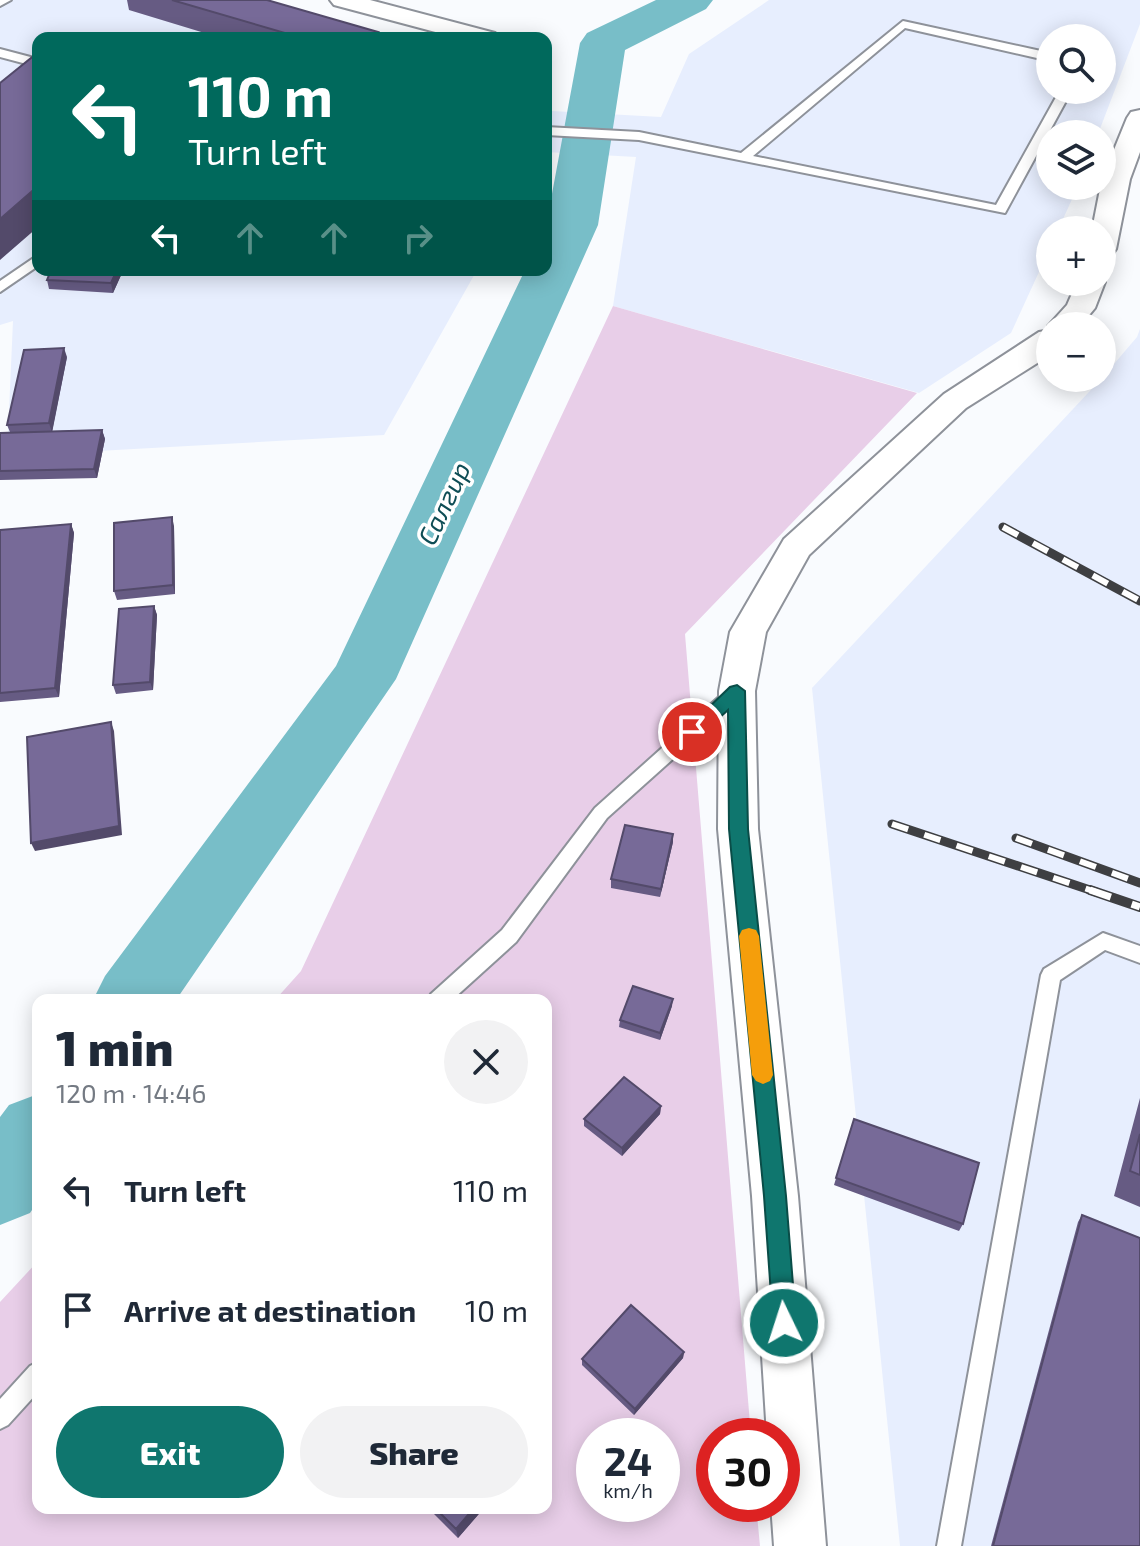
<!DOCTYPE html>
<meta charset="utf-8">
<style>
body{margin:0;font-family:"Exo 2",sans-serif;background:#f2f2f3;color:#1f2937;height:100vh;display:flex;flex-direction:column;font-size:30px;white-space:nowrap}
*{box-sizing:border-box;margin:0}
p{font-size:26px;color:#747a83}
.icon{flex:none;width:44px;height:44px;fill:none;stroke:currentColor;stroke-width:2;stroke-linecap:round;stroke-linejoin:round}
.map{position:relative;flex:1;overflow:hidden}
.panel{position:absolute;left:32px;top:994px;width:520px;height:520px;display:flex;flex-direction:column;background:#fff;border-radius:16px;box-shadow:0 4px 20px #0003}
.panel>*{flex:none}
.banner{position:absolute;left:32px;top:32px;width:520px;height:244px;border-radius:16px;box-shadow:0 4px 20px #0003;background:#00695c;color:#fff;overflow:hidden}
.buttons{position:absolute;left:1036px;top:24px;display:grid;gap:16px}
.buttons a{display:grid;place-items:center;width:80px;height:80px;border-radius:50%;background:#fff;box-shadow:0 4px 20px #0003;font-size:40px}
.speed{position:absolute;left:576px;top:1418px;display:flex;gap:16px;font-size:40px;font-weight:700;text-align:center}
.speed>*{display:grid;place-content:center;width:104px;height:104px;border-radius:50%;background:#fff;box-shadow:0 4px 20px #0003;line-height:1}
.speed small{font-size:20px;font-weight:400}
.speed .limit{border:12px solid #d22;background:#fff;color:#111}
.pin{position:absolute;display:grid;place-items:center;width:68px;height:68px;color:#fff;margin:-34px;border:4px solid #fff;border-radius:50%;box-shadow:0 2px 8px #0007}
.me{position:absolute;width:88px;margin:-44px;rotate:356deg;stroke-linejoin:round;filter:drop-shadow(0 0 6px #0008)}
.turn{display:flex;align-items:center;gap:28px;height:168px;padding:0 24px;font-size:36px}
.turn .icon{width:104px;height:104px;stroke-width:2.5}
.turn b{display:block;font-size:56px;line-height:68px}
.lanes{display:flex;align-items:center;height:76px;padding:0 24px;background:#0003;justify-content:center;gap:40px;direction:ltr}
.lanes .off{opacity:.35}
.round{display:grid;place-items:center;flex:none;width:84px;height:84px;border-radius:42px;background:#f2f2f3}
.head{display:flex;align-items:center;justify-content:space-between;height:136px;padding:0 24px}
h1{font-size:48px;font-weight:800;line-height:60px}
.action{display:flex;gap:16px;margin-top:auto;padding:16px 24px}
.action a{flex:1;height:92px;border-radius:48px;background:#0f766e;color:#fff;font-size:32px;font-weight:800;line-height:92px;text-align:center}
.action a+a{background:#f2f2f3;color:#1f2937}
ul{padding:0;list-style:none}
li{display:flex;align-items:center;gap:24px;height:120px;padding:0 24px}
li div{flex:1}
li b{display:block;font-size:30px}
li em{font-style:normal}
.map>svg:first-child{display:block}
.built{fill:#e7eefe;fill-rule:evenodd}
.green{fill:#e8cee8;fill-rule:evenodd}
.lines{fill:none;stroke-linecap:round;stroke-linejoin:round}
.river{fill:#78bec8;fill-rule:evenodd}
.service-casing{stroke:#8e929a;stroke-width:4}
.minor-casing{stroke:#8e929a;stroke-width:4}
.service{fill:#fff;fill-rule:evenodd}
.minor{fill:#fff;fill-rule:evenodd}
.rail-far1-casing{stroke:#3e3f42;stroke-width:9}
.rail-casing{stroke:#3e3f42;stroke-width:10}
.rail-far1{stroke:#fff;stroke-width:6;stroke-dasharray:17;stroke-linecap:butt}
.rail{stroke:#fff;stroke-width:7;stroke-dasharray:22;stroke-linecap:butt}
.wall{fill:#665b83}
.shaded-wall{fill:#534a6a}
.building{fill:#776a98;stroke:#534a6a;stroke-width:2}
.route{fill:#0f766e;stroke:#0a4d48;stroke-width:2}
.slow{fill:#f59e0b}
.labels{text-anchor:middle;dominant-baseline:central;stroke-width:7;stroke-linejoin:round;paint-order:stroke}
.water-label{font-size:26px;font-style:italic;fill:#0e4d55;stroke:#fff}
</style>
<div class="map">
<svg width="1140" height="1546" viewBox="0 0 1140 1546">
<rect width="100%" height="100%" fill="#f9fbfe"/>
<path class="built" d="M0,0H129L221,38H38V270H477L384,435L7,456L13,321L0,325Z
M769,0H1140V24L1098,134H1050V186H1078L1058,230H1050V248L1011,333L919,393L613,306L636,157L546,152V107L552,111L661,117L689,54ZM1050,38H1102V90H1050Z
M1140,329V1546H900L812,688L1102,378L1137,337Z"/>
<path class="green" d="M613,306L917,393L685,634L751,1436H714V1504H756L760,1546H0V1302L38,1261V1508H546V1000H275L301,971ZM594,1436H662V1504H594Z"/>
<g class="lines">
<path class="river" d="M656,0H713L706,9L625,50L598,225L396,679L176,1000H93L105,976L336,666L525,270H546V226L580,43L587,33Z
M38,1094V1201L30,1213L0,1225V1117L9,1105Z"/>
<defs>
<path id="service" d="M0,0H11L0,6Z
M903,21L1050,53V61L905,28L753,156L996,205L1060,90H1072L1005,213L639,140L546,135V127L639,132L741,153Z
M0,49L38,59V67L0,57Z
M38,255V266L0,292V281Z
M735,686L744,693L741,698L607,818L516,942L452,1000H428L431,994L502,930L595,808L729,688Z
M1103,933L1140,946V963L1105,950L1060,980L961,1546H937L1041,975L1044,969Z
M38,1362V1392L8,1425L0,1429V1399L30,1366Z"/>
<path id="minor" d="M330,0H370L495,33L498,38H458L334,5Z
M1140,110V152L1130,179L1116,249L1112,255L1102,258V230H1092L1102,179L1127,118L1131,112Z
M1102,277L1105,282L1095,308L1080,326H1050V329L1048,326L1067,305L1077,282H1102Z
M1050,330V355L966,408L809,555L766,632L755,691L758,829L798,1196L826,1546H774L771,1504H782V1436H767L752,1196L718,829L719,691L730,632L784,539L944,394L1039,332Z"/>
</defs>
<use href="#service" class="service-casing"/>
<use href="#minor" class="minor-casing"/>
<use href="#service" class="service"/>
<use href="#minor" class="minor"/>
<defs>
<path id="rail-far1" d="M1003,527L1140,601
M892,824L1096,892
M1016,838L1140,883"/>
<path id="rail" d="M1090,890L1140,907"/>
</defs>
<use href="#rail-far1" class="rail-far1-casing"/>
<use href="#rail" class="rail-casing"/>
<use href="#rail-far1" class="rail-far1"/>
<use href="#rail" class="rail"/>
</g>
<path class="wall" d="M127,0H267L379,38H221L129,10Z
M122,273L113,293L49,289L47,280Z
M67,357L52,431L102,430L105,439L97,478L0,480V433L10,432L7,425Z
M71,524L74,533L59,697L0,702V530Z
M174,526L175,594L117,600L114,591Z
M154,606L157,615L153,690L116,694L113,685Z
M673,842L660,897L611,888V879Z
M672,1006L660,1040L619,1027L620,1020Z
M1140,1098V1207L1114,1196Z
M661,1106L660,1114L622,1156L584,1126V1119Z
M854,1119L963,1224L959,1231L834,1185Z
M1082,1215L1140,1546H991L1078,1222Z
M684,1352L683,1358L634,1415L582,1365V1359Z
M428,1508H484L458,1538Z"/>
<path class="shaded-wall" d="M378,32L379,38H371Z
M38,186V227L0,260V219Z
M117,270H121L122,273L113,293L111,283Z
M64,348L67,357L52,433L49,423Z
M102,430L105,439L97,478L94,469Z
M172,517L174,526L175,594L173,585Z
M71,524L74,533L59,697L55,688Z
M154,606L157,615L153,690L150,682Z
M111,722L114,731L122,835L35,851L31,843Z
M673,834V842L660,897L661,889Z
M673,999L672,1006L660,1040V1033Z
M661,1106L660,1114L622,1156V1148Z
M684,1352L683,1358L634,1415L635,1409Z
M474,1508H484L458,1538L456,1529Z"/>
<path class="building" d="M172,0H267L378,32L371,38H302Z
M36,54L38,55V186L0,219V83Z
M51,270H117L111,283L47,280Z
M64,348L49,423L7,425L24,350Z
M102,430L94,469L0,471V433Z
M172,517L173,585L114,591V523Z
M71,524L55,688L0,693V530Z
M154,606L150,682L113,685L119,609Z
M111,722L119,826L31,843L27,737Z
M625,825L673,834L661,889L611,879Z
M633,986L673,999L660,1033L620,1020Z
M624,1077L661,1106L622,1148L584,1119Z
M854,1119L979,1163L963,1224L836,1178Z
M1140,1134V1175L1130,1171Z
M1082,1215L1140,1238V1546H993Z
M631,1305L684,1352L635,1409L582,1359Z
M435,1508H474L456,1529Z"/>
<path class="route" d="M737,685L745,691L748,829L786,1196L796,1323L793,1332L784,1335L776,1332L773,1323L764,1196L729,829L728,710L698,737L692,739L683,732L730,687Z"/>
<path class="slow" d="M749,928L756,930L759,936L773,1075L770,1081L763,1084L756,1081L752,1075L739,936L742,930Z"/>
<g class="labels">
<g class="water-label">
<text transform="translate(443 503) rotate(-65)">Салгир</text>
</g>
</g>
</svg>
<div class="buttons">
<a><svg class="icon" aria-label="search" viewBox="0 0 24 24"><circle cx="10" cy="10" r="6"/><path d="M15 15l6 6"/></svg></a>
<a><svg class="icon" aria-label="layers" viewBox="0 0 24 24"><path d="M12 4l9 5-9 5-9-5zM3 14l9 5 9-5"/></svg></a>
<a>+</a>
<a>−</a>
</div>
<div class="speed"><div>24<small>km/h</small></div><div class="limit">30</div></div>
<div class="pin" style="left:692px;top:732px;background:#d93025"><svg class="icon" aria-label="arrive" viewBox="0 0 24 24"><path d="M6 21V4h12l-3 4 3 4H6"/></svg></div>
<svg class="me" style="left:784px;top:1323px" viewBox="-20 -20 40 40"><circle r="17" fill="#0f766e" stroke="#fff" stroke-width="3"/><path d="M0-11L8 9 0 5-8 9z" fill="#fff"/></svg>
<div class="banner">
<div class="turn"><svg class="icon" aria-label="left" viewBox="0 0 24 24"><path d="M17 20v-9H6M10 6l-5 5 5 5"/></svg><div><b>110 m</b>Turn left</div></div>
<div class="lanes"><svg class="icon" aria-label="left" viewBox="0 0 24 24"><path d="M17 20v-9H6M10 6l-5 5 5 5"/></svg><svg class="icon off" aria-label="ahead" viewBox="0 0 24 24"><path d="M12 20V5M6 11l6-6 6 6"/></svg><svg class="icon off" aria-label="ahead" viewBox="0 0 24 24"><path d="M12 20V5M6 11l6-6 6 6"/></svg><svg class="icon off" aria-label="right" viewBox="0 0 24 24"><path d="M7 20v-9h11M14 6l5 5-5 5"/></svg></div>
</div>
<section class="panel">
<div class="head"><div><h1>1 min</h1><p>120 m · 14:46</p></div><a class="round"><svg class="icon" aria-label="close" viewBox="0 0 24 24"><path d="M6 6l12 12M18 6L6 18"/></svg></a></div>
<ul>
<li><svg class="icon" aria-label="left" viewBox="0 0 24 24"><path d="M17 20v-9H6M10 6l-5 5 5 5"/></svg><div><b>Turn left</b></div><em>110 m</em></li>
<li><svg class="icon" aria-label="arrive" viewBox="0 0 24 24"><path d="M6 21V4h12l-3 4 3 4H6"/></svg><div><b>Arrive at destination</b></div><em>10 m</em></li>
</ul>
<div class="action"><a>Exit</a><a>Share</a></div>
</section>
</div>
